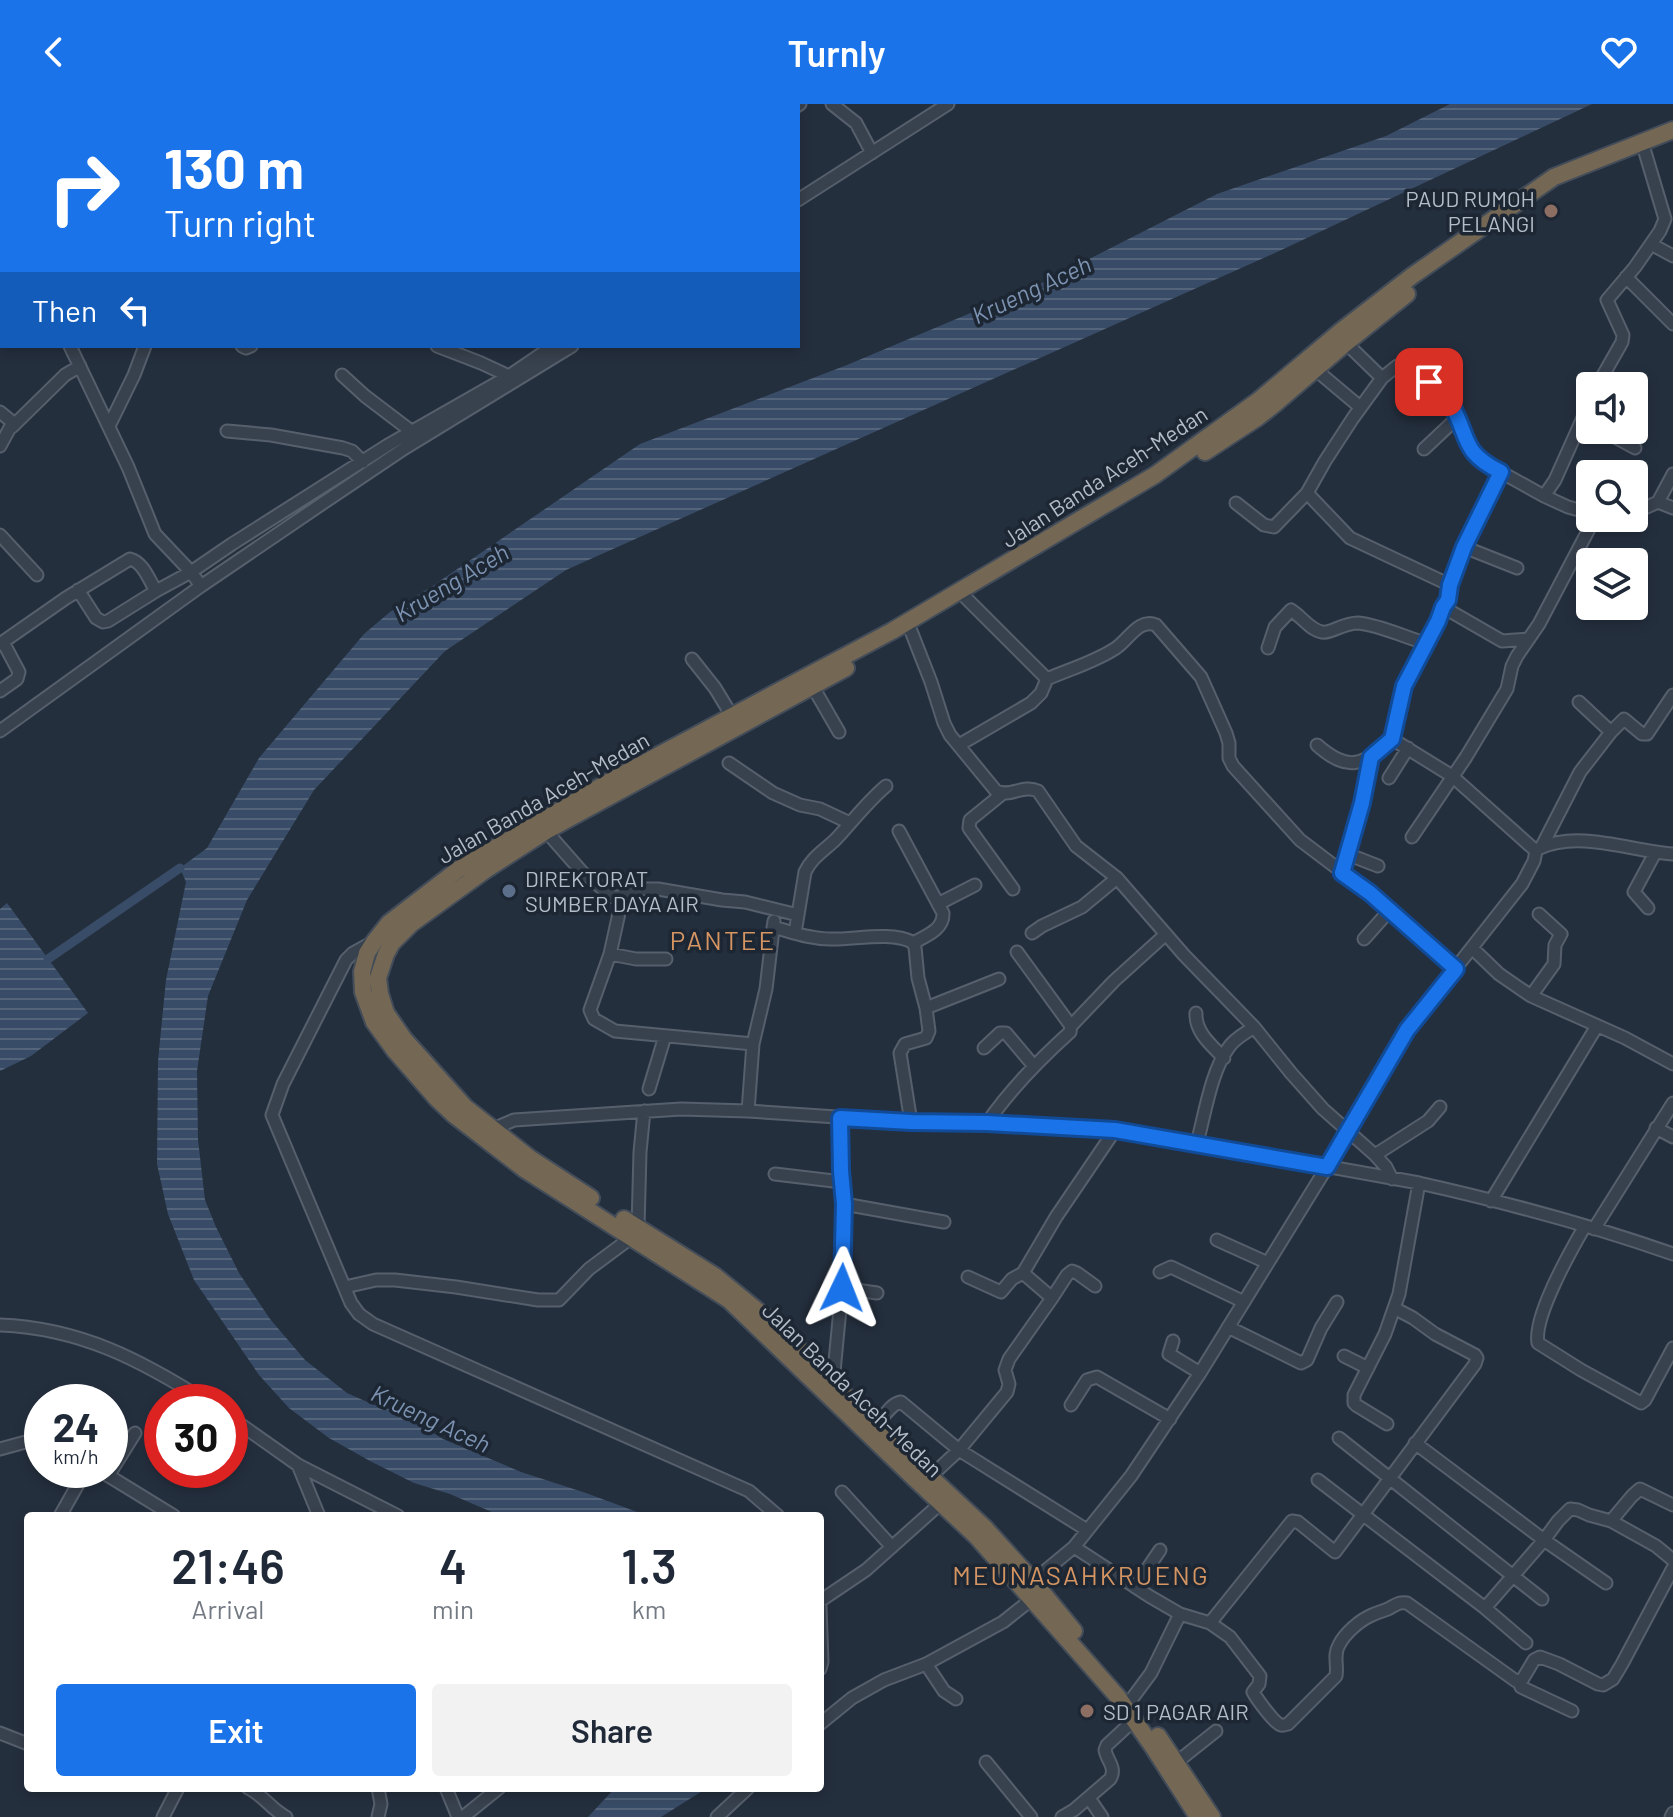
<!DOCTYPE html>
<style>
body{margin:0;font-family:Barlow,sans-serif;background:#f2f2f3;color:#1f2937;height:100vh;display:flex;flex-direction:column;font-size:30px;white-space:nowrap}
*{box-sizing:border-box;margin:0}
p{font-size:26px;color:#747a83}
.icon{flex:none;width:44px;height:44px;fill:none;stroke:currentColor;stroke-width:2;stroke-linecap:round;stroke-linejoin:round}
.map{position:relative;flex:1;overflow:hidden}
.sheet{position:absolute;left:24px;top:1408px;width:800px;height:280px;display:flex;flex-direction:column;background:#fff;border-radius:8px;box-shadow:0 4px 12px #0003}
.sheet>*{flex:none}
.banner{position:absolute;left:0px;top:0px;width:800px;height:244px;box-shadow:0 4px 12px #0003;background:#1a73e8;color:#fff;overflow:hidden}
.buttons{position:absolute;left:1576px;top:268px;display:grid;gap:16px}
.buttons a{display:grid;place-items:center;width:72px;height:72px;border-radius:8px;background:#fff;box-shadow:0 4px 12px #0003;font-size:40px}
.speed{position:absolute;left:24px;top:1280px;display:flex;gap:16px;font-size:40px;font-weight:700;text-align:center}
.speed>*{display:grid;place-content:center;width:104px;height:104px;border-radius:50%;background:#fff;box-shadow:0 4px 12px #0003;line-height:1}
.speed small{font-size:20px;font-weight:400}
.speed .limit{border:12px solid #d22;background:#fff;color:#111}
.pin{position:absolute;display:grid;place-items:center;width:68px;height:68px;color:#fff;margin:-34px;border-radius:16px;box-shadow:0 4px 12px #0006}
.me{position:absolute;width:88px;margin:-44px;rotate:2deg;stroke-linejoin:round;filter:drop-shadow(0 0 6px #0008)}
.turn{display:flex;align-items:center;gap:28px;height:168px;padding:0 32px;font-size:36px}
.turn .icon{width:104px;height:104px;stroke-width:2.5}
.turn b{display:block;font-size:56px;line-height:68px}
.then{display:flex;align-items:center;height:76px;padding:0 32px;background:#0003;gap:16px;font-size:30px}
.eta{display:flex;justify-content:space-evenly;align-items:center;height:136px;text-align:center}
.eta b{font-size:48px;font-weight:600;line-height:56px}
.primary-button{display:flex;gap:16px;margin-top:auto;padding:16px 32px}
.primary-button a{flex:1;height:92px;border-radius:8px;background:#1a73e8;color:#fff;font-size:32px;font-weight:600;line-height:92px;text-align:center}
.primary-button a+a{background:#f2f2f3;color:#1f2937}
header{display:flex;justify-content:space-between;align-items:center;height:104px;padding:0 32px;background:#1a73e8;color:#fff;font-size:36px;font-weight:600}
.map>svg:first-child{display:block}
.water{fill:url(#water-rules)}
.lines{fill:none;stroke-linecap:round;stroke-linejoin:round}
.canal{stroke:#394c67;stroke-width:9}
.minor-casing{stroke:#565f6c;stroke-width:15}
.highway-casing{stroke:#434c59;stroke-width:20}
.minor{stroke:#38414e;stroke-width:11}
.highway{stroke:#746855;stroke-width:16}
.route-casing{stroke:#114b97;stroke-width:20}
.route{stroke:#1a73e8;stroke-width:14}
.education-dot{fill:#8d6e63;stroke:#1d2633;stroke-width:3}
.service-dot{fill:#5c6f8a;stroke:#1d2633;stroke-width:3}
.labels{text-anchor:middle;dominant-baseline:central;stroke-width:7;stroke-linejoin:round;paint-order:stroke}
.poi-label{font-size:22px;fill:#b4bcc9;stroke:#1d2633;text-anchor:start}
.street-label{font-size:22px;fill:#b4bcc9;stroke:#1d2633}
.water-label{font-size:24px;font-style:italic;fill:#7c92b1;stroke:#1d2633}
.quarter-label{font-size:26px;letter-spacing:2px;fill:#d59563;stroke:#1d2633}
</style>
<header><svg class="icon" aria-label="back" viewBox="0 0 24 24"><path d="M15 5l-7 7 7 7"/></svg>Turnly<svg class="icon" aria-label="heart" viewBox="0 0 24 24"><path d="M12 20l-8-8c-3-5 5-10 8-4 3-6 11-1 8 4z"/></svg></header>
<div class="map">
<svg width="1673" height="1713" viewBox="0 0 1673 1713">
<defs>
<pattern id="water-rules" width="6" height="5" patternUnits="userSpaceOnUse" patternTransform="scale(2)"><rect width="6" height="5" fill="#394c67"/><path d="M0 2.5h6" fill="none" stroke="#53647b"/></pattern>
</defs>
<rect width="100%" height="100%" fill="#242f3e"/>
<path class="water" d="M1450,0H1592L1277,148L566,466L445,547L314,686L247,796L208,892L197,967L198,1036L205,1096L216,1123L239,1169L270,1215L305,1256L347,1289L374,1301L412,1311L422,1322L443,1335L521,1368L586,1389L648,1412H501L450,1390L414,1379L370,1357L329,1334L289,1304L259,1271L194,1176L168,1110L157,1060L158,957L166,876L186,778L180,764L207,744L259,654L364,530L390,508L431,483L640,340L847,261L1044,178L1217,90L1386,32Z
M7,799L88,909L31,952L0,967V805Z
M615,1684H707L661,1713H588Z"/>
<g class="lines">
<path class="canal" d="M48,855L180,764"/>
<defs>
<path id="minor" d="M757,0L758,2
M832,0L856,19L872,49
M548,2H552
M797,2L800,0
M0,96L2,100
M798,96L948,0
M1651,140L1673,152
M1626,173L1673,220
M1346,239L1382,274L1397,262L1413,265L1445,292L1450,298L1473,350L1481,357L1544,392L1568,403L1590,409
M70,242L128,363L155,430L191,468L201,482
M242,242L246,244L251,242
M437,242L481,259L509,272
M1316,266L1360,303
M342,271L365,292L411,327
M1597,282L1622,238L1623,231L1607,196L1635,163L1660,127L1665,115L1645,48
M0,308L11,317L12,320L0,342
M109,322L134,271L145,242
M12,323L65,271L80,262
M1602,326L1635,344
M227,327L271,331L343,344L352,347L363,358
M1424,345L1457,314
M1307,389L1350,434L1450,481C1446,512 1419,549 1405,579C1397,596 1396,617 1392,635
M1544,392L1555,376L1590,298
M1658,398L1673,370
M1236,399L1264,421L1274,423L1307,389L1325,357L1353,314L1382,274
M1634,409L1658,398L1673,404
M0,431L37,471
M1464,443L1517,464
M1450,481L1464,443L1501,368
M78,486L96,514L103,518L108,517L156,487L191,468L232,440L388,341L509,272L553,242
M966,494L1047,575
M1443,503L1502,537L1528,535
M911,527L931,578L944,619L950,631L996,687C1010,694 1023,680 1038,687L1076,742L1117,774L1184,851L1254,923L1291,969L1323,1005L1375,1051L1386,1063L1392,1075
M0,540L66,494L130,455C143,458 149,476 156,487
M1268,544L1275,523L1291,506C1301,512 1310,526 1322,528C1330,530 1343,519 1358,519C1380,521 1404,533 1425,539
M692,555L715,584L732,612
M813,583L839,628
M0,587L17,575L19,568L3,538
M1579,598L1611,628
M0,627L201,482L329,395L405,344L572,242
M959,641L1031,599L1041,589L1047,575C1070,565 1095,558 1116,544C1129,535 1139,514 1156,521L1201,573L1226,629L1229,639V654L1233,662L1300,736L1370,789L1456,865
M729,659L773,689L800,701L820,705L850,719
M1389,674L1408,644
M1002,690L970,716L969,724L1013,785
M546,727L582,768L613,793H619L635,785H658L722,796L745,798L798,811
M899,727L943,809C944,826 925,832 913,839
M1412,733L1466,653L1507,585L1512,562L1517,552L1539,520L1589,425L1592,414
M1542,742L1580,668L1611,628L1624,615L1642,630H1647L1673,591
M1540,744C1579,726 1631,747 1673,750
M1347,750L1378,762
M1342,769L1362,699L1371,653
M623,791L610,850L590,906L594,915L615,927L753,940
M938,800L975,781
M1648,804L1634,788L1655,749
M773,823C792,828 810,835 830,835C853,836 891,827 912,838L915,843L918,874L926,904L929,927L926,934L905,940L900,949L911,1018
M795,829L805,768C812,753 825,746 836,735C853,717 867,698 886,682
M1032,829L1042,822L1082,803L1117,774
M1364,835L1389,807
M373,838L353,849L346,856L283,980L272,1011L351,1199L359,1210L373,1220L749,1387L778,1412
M1472,844L1499,870L1531,892L1625,934L1673,960
M1017,848L1071,922
M610,850L636,855H666
M1531,892L1554,860L1555,841L1561,830L1539,810
M926,904L999,875
M1196,909C1195,928 1211,941 1224,954
M984,944L1000,929H1006L1033,961
M649,985L665,932
M748,1007L753,940L766,885L774,817
M987,1019C1011,984 1039,956 1070,928L1071,922L1114,877L1166,830
M1656,1024L1673,1033
M493,1025L514,1016L681,1005L748,1007L911,1018L987,1019L1101,1025L1197,1039L1419,1079C1504,1098 1590,1121 1673,1150
M1197,1039C1205,1010 1211,967 1229,943C1235,934 1246,929 1254,923
M1375,1051L1428,1017L1440,1003
M775,1070L842,1078
M1491,1097L1597,922
M844,1100L944,1118
M1585,1122C1571,1146 1533,1213 1538,1239L1581,1266L1641,1299L1645,1296L1673,1244
M1594,1125L1673,999
M1217,1136L1268,1159
M1160,1168L1171,1163L1244,1198
M968,1173L1001,1188L1012,1175L1023,1169
M345,1183L376,1176H395L456,1183L538,1196H559L589,1165L632,1133L638,1123L640,1048L644,1007
M842,1184L877,1189
M1052,1194L1067,1171L1072,1167L1077,1169L1095,1182
M0,1221C80,1224 141,1256 207,1298
M1228,1223L1301,1259L1307,1256L1321,1224L1337,1198
M1173,1237L1169,1250L1200,1269
M1344,1252L1368,1264
M833,1278L842,1184L844,1100L841,1067L840,1014
M1071,1301L1087,1276L1097,1273L1170,1315
M230,1313L298,1361L398,1412
M1387,1320L1356,1301L1354,1299V1291L1385,1230L1399,1190L1419,1079
M876,1322C883,1314 890,1300 901,1298L959,1346L1007,1288L1009,1280L1005,1266L1009,1255L1052,1194L1023,1169L1056,1113L1115,1026
M1339,1334L1542,1495
M1415,1339L1544,1436L1606,1479
M0,1345L33,1336H42
M298,1361L319,1412
M99,1366L174,1412
M108,1372L135,1329
M930,1373L959,1346L1087,1426
M1318,1376L1485,1504L1526,1539
M842,1388L892,1443
M60,1412L86,1366
M1611,1417L1632,1392L1640,1385L1673,1401
M1074,1443L1149,1492L1180,1510L1210,1519L1230,1533L1260,1572L1259,1580L1253,1588C1257,1595 1274,1619 1281,1621C1284,1622 1286,1620 1288,1620L1336,1572C1338,1561 1333,1551 1339,1541C1345,1529 1360,1516 1372,1511C1378,1508 1384,1507 1390,1504C1397,1500 1399,1498 1407,1499L1516,1577L1522,1576L1534,1556L1540,1553L1559,1560L1598,1580L1603,1581L1613,1575L1622,1560L1673,1464
M1033,1477L1074,1443L1131,1372L1200,1269L1327,1063L1407,926L1522,780L1534,757L1536,747L1452,672L1392,635C1363,660 1350,670 1317,641
M1135,1483L1160,1446
M820,1497L866,1466L941,1399
M820,1502L822,1558L820,1565
M1485,1504L1544,1436L1558,1417L1570,1405L1578,1406L1589,1411L1611,1417L1656,1442L1673,1456
M1210,1519L1292,1417L1298,1418L1335,1448L1475,1260L1477,1254L1475,1251L1435,1230L1413,1214L1394,1204
M926,1560L944,1587L956,1595
M1519,1578L1521,1583L1572,1607
M1131,1596L1151,1569L1180,1510
M820,1620L852,1594L884,1576L926,1560L1003,1518L1032,1495
M0,1629L28,1640
M986,1658L1031,1713
M1177,1658L1216,1627
M248,1684C263,1691 271,1705 286,1713
M446,1684L458,1713
M1089,1694L1102,1713
M163,1713L178,1684
M378,1713L381,1700L378,1684
M463,1713L499,1684
M717,1713L748,1684
M1062,1713L1074,1706L1110,1675C1117,1664 1107,1657 1105,1646L1107,1641L1134,1616
M1671,1713L1673,1709"/>
<path id="highway" d="M1205,348L1257,314L1276,299L1346,239L1407,190
M591,1094L531,1055L465,1003L404,935L386,909L380,890L378,874L386,850L392,839L411,820L487,765L546,727L846,564
M624,1115L715,1172L775,1221L876,1322L984,1423L1033,1477L1074,1527
M1158,1632L1212,1713
M1198,1713L1153,1643L1118,1593L976,1432L916,1376L729,1196L524,1065L454,1011L437,995L395,947L374,918L363,888L362,868L367,849L374,838L389,819L459,765L612,676L892,527L1155,371L1259,296L1341,227L1412,172L1554,73L1673,26"/>
</defs>
<use href="#minor" class="minor-casing"/>
<use href="#highway" class="highway-casing"/>
<use href="#minor" class="minor"/>
<use href="#highway" class="highway"/>
</g>
<g class="lines">
<defs>
<path id="route" d="M842,1184L844,1100L841,1067L840,1014L911,1018L987,1019L1115,1026L1327,1063L1407,926L1456,865L1370,789L1342,769L1362,699L1371,653L1392,635L1404,582L1438,517L1443,503L1448,496L1450,481L1464,443L1501,368C1461,348 1470,335 1452,302C1446,292 1437,285 1429,278"/>
</defs>
<use href="#route" class="route-casing"/>
<use href="#route" class="route"/>
</g>
<g class="education-dot">
<circle cx="1551" cy="107" r="8"/>
<circle cx="1087" cy="1607" r="8"/>
</g>
<circle class="service-dot" cx="509" cy="787" r="8"/>
<g class="labels">
<g class="poi-label">
<text x="1535" y="94" text-anchor="end">PAUD RUMOH<tspan x="1535" dy="25">PELANGI</tspan></text>
<text x="525" y="774">DIREKTORAT<tspan x="525" dy="25">SUMBER DAYA AIR</tspan></text>
<text x="1103" y="1607">SD 1 PAGAR AIR</text>
</g>
<g class="street-label">
<text transform="translate(1104 372) rotate(-33)">Jalan Banda Aceh-Medan</text>
<text transform="translate(543 693) rotate(-30)">Jalan Banda Aceh-Medan</text>
<text transform="translate(853 1285) rotate(44)">Jalan Banda Aceh-Medan</text>
</g>
<g class="water-label">
<text transform="translate(1031 185) rotate(-25)">Krueng Aceh</text>
<text transform="translate(451 478) rotate(-31)">Krueng Aceh</text>
<text transform="translate(431 1314) rotate(25)">Krueng Aceh</text>
</g>
<g class="quarter-label">
<text x="723" y="835">PANTEE</text>
<text x="1081" y="1470">MEUNASAHKRUENG</text>
</g>
</g>
</svg>
<div class="buttons">
<a><svg class="icon" aria-label="sound" viewBox="0 0 24 24"><path d="M4 9h4l5-4v14l-5-4H4zM17 9q2 3 0 6"/></svg></a>
<a><svg class="icon" aria-label="search" viewBox="0 0 24 24"><circle cx="10" cy="10" r="6"/><path d="M15 15l6 6"/></svg></a>
<a><svg class="icon" aria-label="layers" viewBox="0 0 24 24"><path d="M12 4l9 5-9 5-9-5zM3 14l9 5 9-5"/></svg></a>
</div>
<div class="speed"><div>24<small>km/h</small></div><div class="limit">30</div></div>
<div class="pin" style="left:1429px;top:278px;background:#d93025"><svg class="icon" aria-label="arrive" viewBox="0 0 24 24"><path d="M6 21V4h12l-3 4 3 4H6"/></svg></div>
<svg class="me" style="left:842px;top:1184px" viewBox="-20 -20 40 40"><path d="M0-17L14 15 0 8-14 15z" fill="#1a73e8" stroke="#fff" stroke-width="4"/></svg>
<div class="banner">
<div class="turn"><svg class="icon" aria-label="right" viewBox="0 0 24 24"><path d="M7 20v-9h11M14 6l5 5-5 5"/></svg><div><b>130 m</b>Turn right</div></div>
<div class="then">Then<svg class="icon" aria-label="left" viewBox="0 0 24 24"><path d="M17 20v-9H6M10 6l-5 5 5 5"/></svg></div>
</div>
<section class="sheet">
<div class="eta">
<div><b>21:46</b><p>Arrival</p></div>
<div><b>4</b><p>min</p></div>
<div><b>1.3</b><p>km</p></div>
</div>
<div class="primary-button"><a>Exit</a><a>Share</a></div>
</section>
</div>
